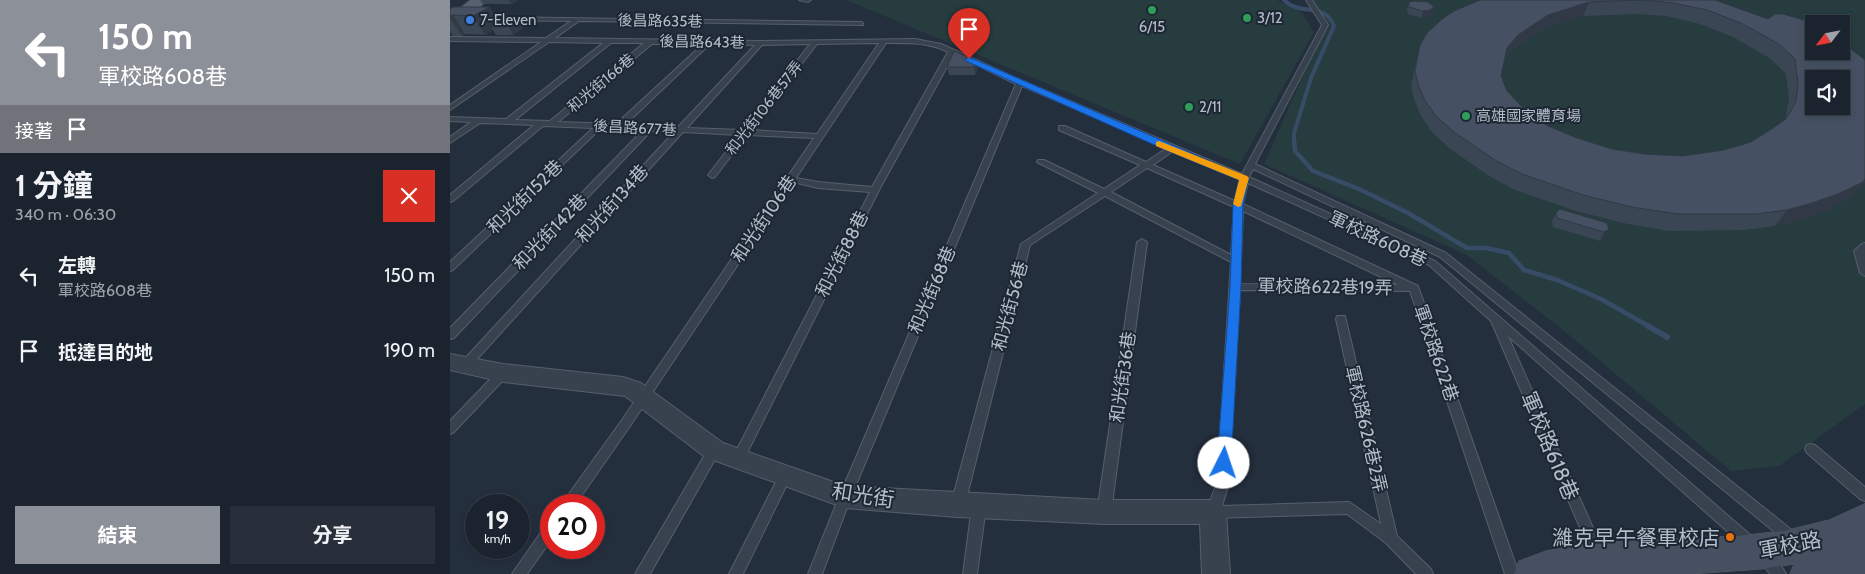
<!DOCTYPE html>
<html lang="zh-TW">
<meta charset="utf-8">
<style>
body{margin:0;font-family:Cabin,"Noto Sans TC",sans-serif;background:#282f3a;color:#f1f3f6;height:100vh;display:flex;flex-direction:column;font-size:19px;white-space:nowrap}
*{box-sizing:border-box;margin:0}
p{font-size:16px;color:#a0a4aa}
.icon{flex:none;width:28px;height:28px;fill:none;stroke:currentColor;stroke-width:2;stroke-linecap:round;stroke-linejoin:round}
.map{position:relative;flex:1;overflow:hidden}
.side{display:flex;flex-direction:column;background:#1b232e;width:450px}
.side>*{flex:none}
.hud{background:#8c9099;color:#fff;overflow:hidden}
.needle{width:32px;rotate:238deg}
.controls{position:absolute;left:1355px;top:15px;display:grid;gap:10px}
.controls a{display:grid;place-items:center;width:45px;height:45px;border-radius:0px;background:#1b232e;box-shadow:0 2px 8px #0003,0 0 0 1px #39404a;font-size:25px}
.speed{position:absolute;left:15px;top:494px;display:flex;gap:10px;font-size:25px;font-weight:700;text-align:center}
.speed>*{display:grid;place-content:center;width:65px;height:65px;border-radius:50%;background:#1b232e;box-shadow:0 2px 8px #0003,0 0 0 1px #39404a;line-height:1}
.speed small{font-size:12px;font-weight:400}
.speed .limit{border:8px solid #d22;background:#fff;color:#111}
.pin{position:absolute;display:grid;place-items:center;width:42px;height:42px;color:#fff;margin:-51px -21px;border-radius:50% 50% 50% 0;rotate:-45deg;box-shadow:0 0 5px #0007}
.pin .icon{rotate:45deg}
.me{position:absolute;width:55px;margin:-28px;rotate:4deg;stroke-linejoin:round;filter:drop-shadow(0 0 4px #0008)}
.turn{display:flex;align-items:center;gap:18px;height:105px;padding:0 15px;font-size:22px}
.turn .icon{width:65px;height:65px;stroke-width:2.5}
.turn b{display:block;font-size:35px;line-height:42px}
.then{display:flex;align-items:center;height:48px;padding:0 15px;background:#0003;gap:10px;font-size:19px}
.round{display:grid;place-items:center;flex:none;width:52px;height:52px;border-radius:0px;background:#282f3a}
.headline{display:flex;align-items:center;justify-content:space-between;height:85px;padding:0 15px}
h1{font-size:30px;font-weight:700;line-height:38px}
.button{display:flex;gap:10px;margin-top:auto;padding:10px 15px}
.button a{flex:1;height:58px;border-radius:0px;background:#8c9099;color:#fff;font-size:20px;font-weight:700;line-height:58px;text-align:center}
.button a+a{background:#282f3a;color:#f1f3f6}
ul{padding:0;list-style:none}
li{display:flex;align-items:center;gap:15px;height:75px;padding:0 15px}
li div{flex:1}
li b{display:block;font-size:19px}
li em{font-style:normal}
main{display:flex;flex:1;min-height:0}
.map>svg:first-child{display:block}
.green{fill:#263c3f;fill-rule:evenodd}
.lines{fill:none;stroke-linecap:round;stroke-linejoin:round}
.stream-far2{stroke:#394c67;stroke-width:4}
.stream-far1{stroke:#394c67;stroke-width:4.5}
.stream{stroke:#394c67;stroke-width:6}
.lane-casing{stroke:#565f6c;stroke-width:2}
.street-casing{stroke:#565f6c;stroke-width:2}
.secondary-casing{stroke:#565f6c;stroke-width:1}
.primary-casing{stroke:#414a57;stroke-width:1}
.lane{fill:#38414e;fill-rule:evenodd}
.street{fill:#38414e;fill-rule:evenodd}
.secondary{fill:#465061;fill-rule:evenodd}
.primary{fill:#56606e;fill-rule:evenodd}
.wall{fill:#3b4654;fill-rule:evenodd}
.shaded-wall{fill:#303945}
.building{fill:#455162;stroke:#303945;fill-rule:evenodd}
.route{fill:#1a73e8;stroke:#114b97}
.slow{fill:#f59e0b}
.leisure-dot{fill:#2e9e5b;stroke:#1d2633;stroke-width:2}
.shop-dot{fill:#3f7fe0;stroke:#1d2633;stroke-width:2}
.food-dot{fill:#e8710a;stroke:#1d2633;stroke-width:2}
.labels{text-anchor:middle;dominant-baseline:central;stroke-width:4;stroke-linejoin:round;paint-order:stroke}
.far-poi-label{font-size:15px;fill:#b4bcc9;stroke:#1d2633;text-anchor:start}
.far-street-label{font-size:15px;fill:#b4bcc9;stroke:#1d2633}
.street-label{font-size:18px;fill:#b4bcc9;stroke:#1d2633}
.near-street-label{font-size:21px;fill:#b4bcc9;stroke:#1d2633}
.near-poi-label{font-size:21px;fill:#b4bcc9;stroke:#1d2633;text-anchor:end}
</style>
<main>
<section class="side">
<div class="hud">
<div class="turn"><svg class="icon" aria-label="left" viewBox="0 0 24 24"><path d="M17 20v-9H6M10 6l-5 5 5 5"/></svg><div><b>150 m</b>軍校路608巷</div></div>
<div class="then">接著<svg class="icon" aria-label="arrive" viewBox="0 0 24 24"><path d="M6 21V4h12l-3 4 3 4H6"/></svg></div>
</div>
<div class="headline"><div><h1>1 分鐘</h1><p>340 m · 06:30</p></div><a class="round" style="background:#d93025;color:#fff"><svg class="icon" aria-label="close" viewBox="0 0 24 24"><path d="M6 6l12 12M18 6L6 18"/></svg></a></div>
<ul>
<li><svg class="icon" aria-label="left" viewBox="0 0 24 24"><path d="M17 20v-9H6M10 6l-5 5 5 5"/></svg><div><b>左轉</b><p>軍校路608巷</p></div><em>150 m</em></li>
<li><svg class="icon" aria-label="arrive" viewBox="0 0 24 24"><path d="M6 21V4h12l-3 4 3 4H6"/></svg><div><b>抵達目的地</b></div><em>190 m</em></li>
</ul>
<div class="button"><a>結束</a><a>分享</a></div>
</section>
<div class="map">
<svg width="1415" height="574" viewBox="0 0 1415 574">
<rect width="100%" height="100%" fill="#242f3e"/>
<path class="green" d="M396,0H827L852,13L864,32L790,164Z
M856,0H1415V404L1329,466L1281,471L1118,334L1017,255L814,164L875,25ZM1364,24H1391V51H1364ZM1364,79H1391V106H1364Z"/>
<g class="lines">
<path class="stream-far2" d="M834,0C851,17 874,1 884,26L861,78L844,133V141"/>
<path class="stream-far1" d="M844,140L845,151L863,171L909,189L958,213L1017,248H1036L1059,253L1074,270L1107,280L1151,299L1200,327"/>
<path class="stream" d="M1198,326L1217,337"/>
<defs>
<path id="lane" d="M349,0H361L358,2Z
M856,0H862L878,25L805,164L996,253L1348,535L1350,539L1348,543L1343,545L1338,543L990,257L803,169L799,177L985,261L1306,540L1308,544L1306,548L1301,550L1296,548L1058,336L1155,555L1165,574H1150L1041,321L979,265L798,183L793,204L968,286L1069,574H1055L960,291L790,290L779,483L772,506L899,502L931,524L886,319L887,316H895L947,536L981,569L983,574H966L936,543L897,514L763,518L758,516L756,512L767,483L781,262L655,196L580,245L515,504L513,508L508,510L503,508L501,504L571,244L648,193L587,162L588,160H594L654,189L690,165L609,130V126H615L696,162L717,148L572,86L401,497L372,574H358L389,497L566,84L504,54L429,190L292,463L288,464L284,463L282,459L420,192L368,188L343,182L180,426L125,505H111L172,420L364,138L297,135L265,177L262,178L258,175L289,135L233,132L19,368H11L9,365L224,132L201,131L4,338L0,339V328L193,130L151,128L3,270L0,271V262L143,128L93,126L3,201L0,202V195L84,125L30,123L0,143V137L21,122L0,121V117L56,119L153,43L99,42L0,110V105L91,42L0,41V37L96,38L121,21L35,20L32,18L33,17L411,22L413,23V25L129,21L105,38L310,41L465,39L491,44L573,81L792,174L872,25ZM161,43H194L100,121L65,120ZM429,43L367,134L301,130L367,44ZM436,43C458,43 478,42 498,52L422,187L368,182L346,178ZM202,44H253L166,124L108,122ZM260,44L305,45L228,127L175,125ZM360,44L293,130L237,128L312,45ZM723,151L790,179L785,201L703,165ZM697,168L784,207L781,255L661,192ZM793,211L948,285L790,284Z
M692,239L697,242L661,512L659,516L654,518L649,516L647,512L687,242Z
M1415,243V276L1410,273L1404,251L1412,244Z
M53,369L57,370L59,373L57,376L4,432L0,434V421L49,370Z
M1361,444L1365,445L1415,487V501L1410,499L1357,453L1355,449L1357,445Z
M264,445L268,446L270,450L268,454L200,574H185L260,446Z
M335,471L339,472L341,476L293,574H279L331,472Z
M529,500L534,502L536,506L527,574H513L522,506L524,502Z
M101,523V540L77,574H62L96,525Z
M1315,552C1324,555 1332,566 1336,574H1320L1308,558L1310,553Z"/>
<path id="street" d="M0,354L53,364L173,377L191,383L273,443L395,486L654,500H763L772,504L776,512L780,574H752L750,524H654L507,517L395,508L255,457L175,396L53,382L0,370Z"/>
<path id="secondary" d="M1415,504V574H1340L1344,564L1311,569L1240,574H1064L1069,561L1096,551L1136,543L1287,536L1334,531L1379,520Z"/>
<path id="primary" d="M20,0H38L6,29L0,30V16Z"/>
</defs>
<use href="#lane" class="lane-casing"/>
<use href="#street" class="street-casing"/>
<use href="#secondary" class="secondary-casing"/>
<use href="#primary" class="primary-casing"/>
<use href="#lane" class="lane"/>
<use href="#street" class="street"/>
<use href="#secondary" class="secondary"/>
<use href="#primary" class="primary"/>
</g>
<path class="wall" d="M30,0H69L61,4H33Z
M1030,0H1265L1318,19L1333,14L1400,198L1378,210L1350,220L1325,226L1295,230L1218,231L1173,223L1126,211L1065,190L1039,176L999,148L981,131L970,114L964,99L961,85L970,45ZM1187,14L1216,16L1250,24L1283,37L1321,59L1336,74L1339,99L1336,117L1335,120L1320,130L1301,142L1274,150L1233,156L1194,154L1162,149L1127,138L1098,126L1075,110L1057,91L1051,76L1054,60L1063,49L1093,29L1133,16Z
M959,2L984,7L982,15L978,17L971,18L958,14L957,10Z
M0,9L49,22L79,24L63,35H46L43,30L35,35L15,34L12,36H3L0,31Z
M526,60L528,68L525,75H499L497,67Z
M1106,213L1157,223L1155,237L1150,241L1103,227L1102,221Z"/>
<path class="shaded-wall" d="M58,0H69L61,4Z
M1139,2L1133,16L1093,29L1063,49L1052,63L1057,48L1068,35L1098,15Z
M40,7L51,25L41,27L43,30L35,35L23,16Z
M984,7L982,15L978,17L971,18L973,11Z
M3,15L15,34L12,36L0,18V16Z
M75,17L79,24L63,35L59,27Z
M526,60L528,68L525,75L524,67Z
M1415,179V183L1400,198L1378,210L1350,220L1325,226L1337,210Z
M1159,229L1155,237L1150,241L1154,232Z"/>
<path class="building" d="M1030,0H1192L1139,2L1098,15L1068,35L1057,48L1051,76L1057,91L1075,110L1098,126L1127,138L1162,149L1194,154L1233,156L1274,150L1301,142L1320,130L1336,119L1346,102L1348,84L1345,59L1329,44L1291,23L1257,10L1223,3L1193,0H1265L1318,19L1325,14H1333L1357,21L1365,24H1364V51H1391V41L1415,60V179L1413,182L1390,193L1362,203L1337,210L1306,214H1228L1182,207L1133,195L1072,174L1045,160L1004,132L986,116L974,99L968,84L965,71L970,45L977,33L991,20L1004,11ZM1364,79H1391V106H1364Z
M965,1L978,2L984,7L980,10L973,11L959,7V2Z
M3,7H40L23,16L3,15L0,16V9Z
M57,17H75L59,27H41Z
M504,51L526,60L524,67H497Z
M1110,209L1157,223L1159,229L1154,232L1107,218L1106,213Z"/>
<path class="route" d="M519,57L799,178L793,205L791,287L781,463L779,467L774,469L769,467L767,463L780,287L783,205L789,180L718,151L516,61L515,59Z"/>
<path class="slow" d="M709,141L797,176L799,178L791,206L788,207L783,204L789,180L706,146V142Z"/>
<g class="leisure-dot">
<circle cx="702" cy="10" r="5"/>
<circle cx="797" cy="18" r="5"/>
<circle cx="739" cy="107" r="5"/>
<circle cx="1016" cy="116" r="5"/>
</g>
<circle class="shop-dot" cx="20" cy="20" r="5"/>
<circle class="food-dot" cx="1280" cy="537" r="5"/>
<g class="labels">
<g class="far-poi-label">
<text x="807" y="18">3/12</text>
<text x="30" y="20">7-Eleven</text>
<text x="702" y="27" text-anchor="middle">6/15</text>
<text x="749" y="107">2/11</text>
<text x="1026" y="116">高雄國家體育場</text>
</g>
<g class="far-street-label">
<text transform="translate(210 21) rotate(1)">後昌路635巷</text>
<text transform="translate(252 42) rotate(1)">後昌路643巷</text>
<text transform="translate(151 83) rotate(-40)">和光街166巷</text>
<text transform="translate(314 108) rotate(-52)">和光街106巷57弄</text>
<text transform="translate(185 128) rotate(3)">後昌路677巷</text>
</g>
<g class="street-label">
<text transform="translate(75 197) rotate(-44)">和光街152巷</text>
<text transform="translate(162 204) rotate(-48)">和光街134巷</text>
<text transform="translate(314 219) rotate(-56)">和光街106巷</text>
<text transform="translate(100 232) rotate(-46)">和光街142巷</text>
<text transform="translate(928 239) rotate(25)">軍校路608巷</text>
<text transform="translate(392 254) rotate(-63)">和光街88巷</text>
<text transform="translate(875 287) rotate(1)">軍校路622巷19弄</text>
<text transform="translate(482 290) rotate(-67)">和光街68巷</text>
<text transform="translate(560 306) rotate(-75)">和光街56巷</text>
<text transform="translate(986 353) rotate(71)">軍校路622巷</text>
<text transform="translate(673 377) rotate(-82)">和光街36巷</text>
<text transform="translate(916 429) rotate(77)">軍校路626巷2弄</text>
</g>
<g class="near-street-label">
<text transform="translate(1100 446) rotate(67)">軍校路618巷</text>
<text transform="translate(413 495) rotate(9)">和光街</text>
<text transform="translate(1340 545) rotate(-11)">軍校路</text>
</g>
<g class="near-poi-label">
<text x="1270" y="537">濰克早午餐軍校店</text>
</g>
</g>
</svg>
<div class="controls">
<a><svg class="needle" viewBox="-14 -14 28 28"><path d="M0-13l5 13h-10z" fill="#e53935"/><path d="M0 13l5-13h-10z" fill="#a0a4aa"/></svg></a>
<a><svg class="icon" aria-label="sound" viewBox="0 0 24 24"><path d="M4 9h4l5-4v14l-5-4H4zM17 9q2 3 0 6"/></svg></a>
</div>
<div class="speed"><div>19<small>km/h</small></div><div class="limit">20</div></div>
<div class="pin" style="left:519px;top:59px;background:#d93025"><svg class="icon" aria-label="arrive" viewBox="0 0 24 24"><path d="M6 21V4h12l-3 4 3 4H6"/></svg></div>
<svg class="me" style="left:774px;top:463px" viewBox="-20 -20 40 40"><circle r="19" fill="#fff"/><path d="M0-13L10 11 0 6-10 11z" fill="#1a73e8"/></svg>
</div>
</main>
